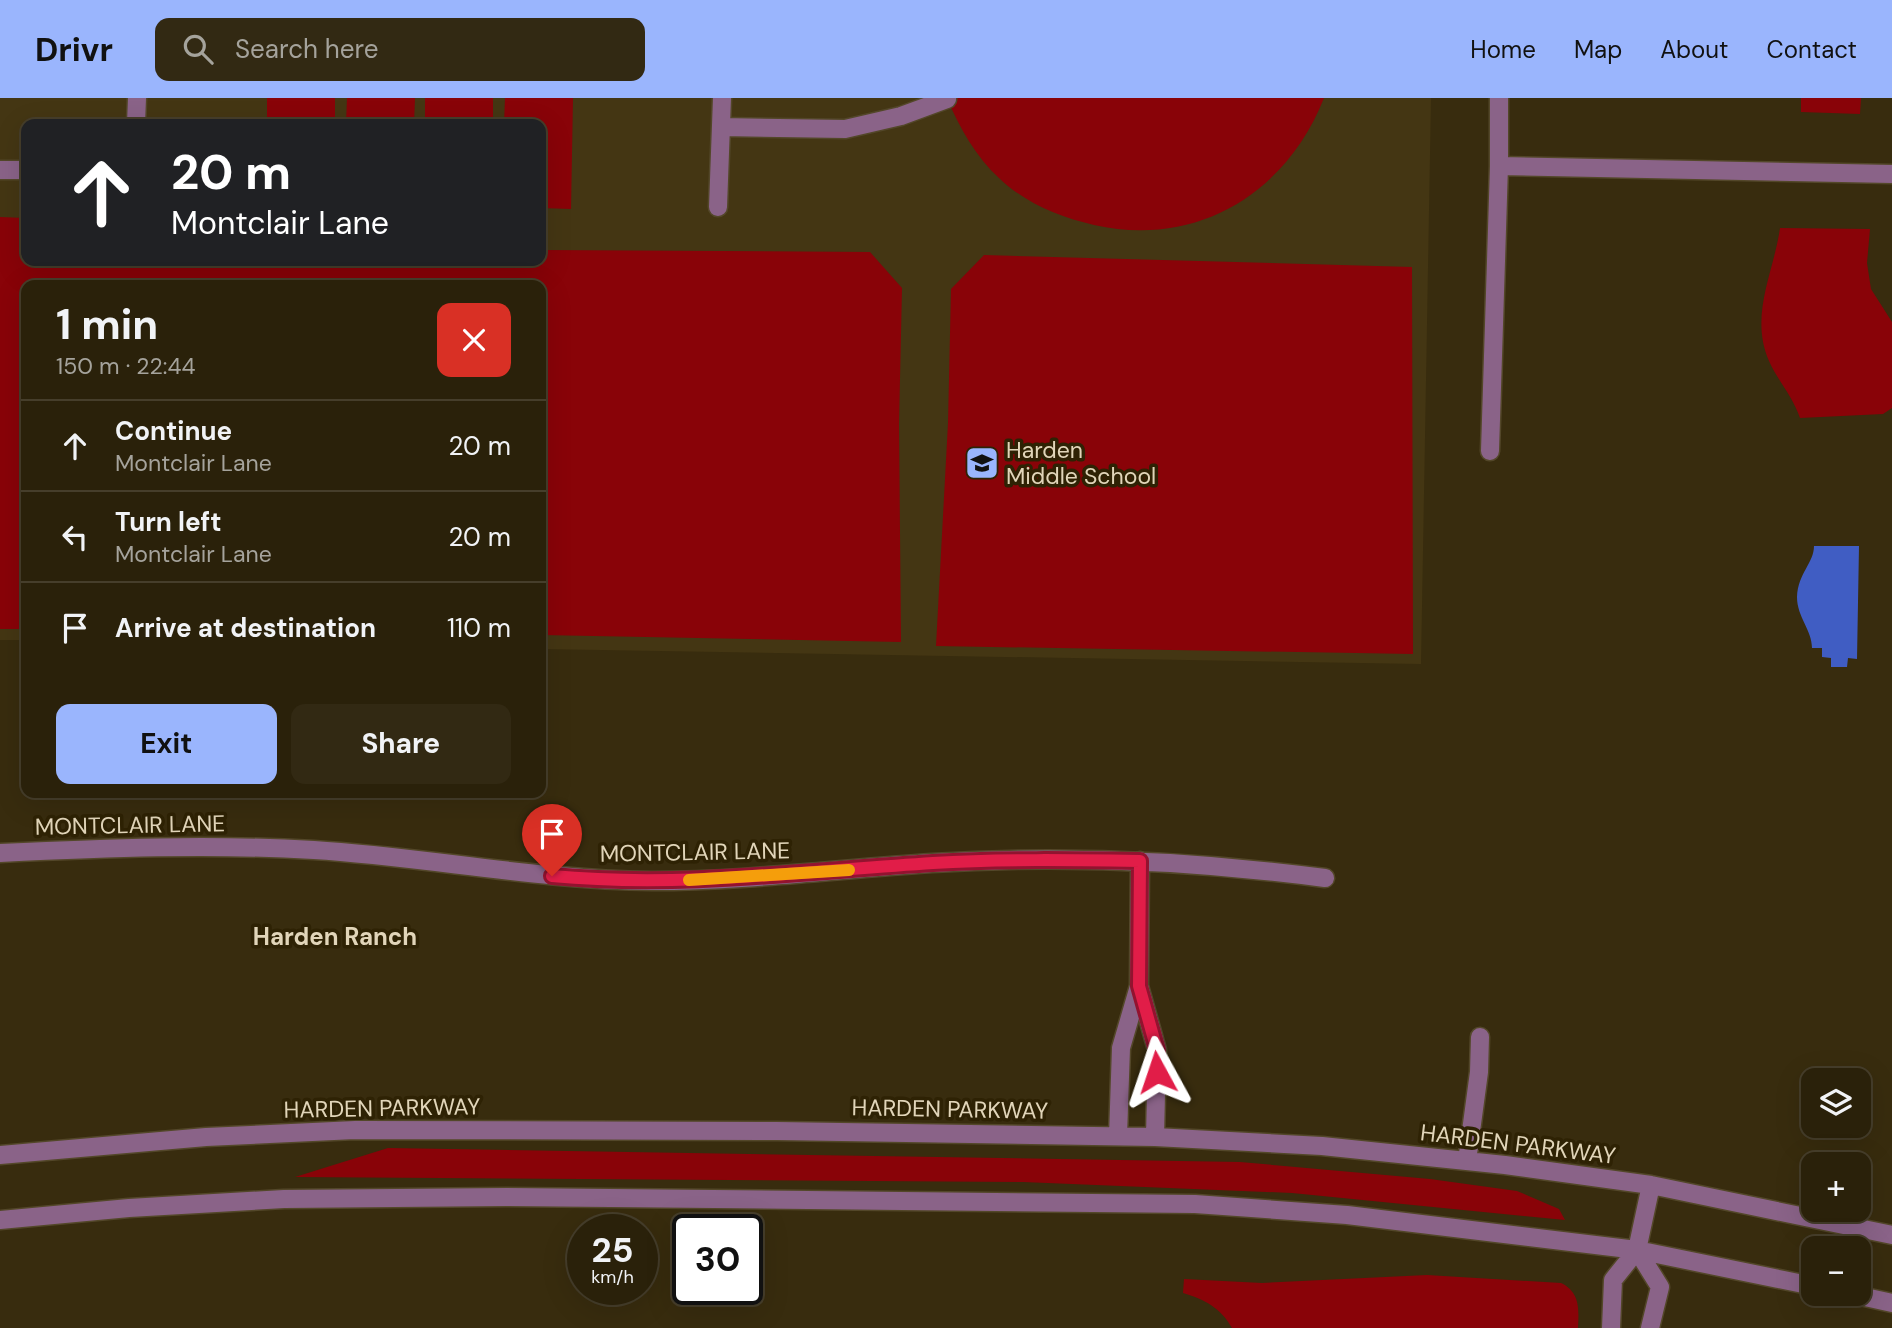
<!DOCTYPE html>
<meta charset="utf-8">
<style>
body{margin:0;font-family:"DM Sans",sans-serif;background:#322913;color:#f1f3f6;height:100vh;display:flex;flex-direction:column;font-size:26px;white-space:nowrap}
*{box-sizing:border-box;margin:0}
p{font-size:23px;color:#a5a39c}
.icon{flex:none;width:38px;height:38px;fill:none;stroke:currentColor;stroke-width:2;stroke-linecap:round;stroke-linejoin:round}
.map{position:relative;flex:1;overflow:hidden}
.panel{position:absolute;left:21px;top:182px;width:525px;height:518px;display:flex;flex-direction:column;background:#2a210a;border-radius:14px;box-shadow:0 7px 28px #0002,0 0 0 2px #463e2b}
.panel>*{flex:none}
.top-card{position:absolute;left:21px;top:21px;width:525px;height:147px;border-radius:14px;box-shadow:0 7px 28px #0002,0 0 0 2px #463e2b;background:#202124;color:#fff;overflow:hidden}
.buttons{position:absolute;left:1801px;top:970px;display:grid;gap:14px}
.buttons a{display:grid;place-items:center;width:70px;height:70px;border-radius:14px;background:#2a210a;box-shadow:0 7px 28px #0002,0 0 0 2px #463e2b;font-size:35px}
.speed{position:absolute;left:567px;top:1116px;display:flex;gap:14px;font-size:35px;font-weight:700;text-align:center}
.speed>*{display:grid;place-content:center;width:91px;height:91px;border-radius:50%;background:#2a210a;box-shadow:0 7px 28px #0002,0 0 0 2px #463e2b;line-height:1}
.speed small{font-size:18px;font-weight:400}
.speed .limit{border:4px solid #111;border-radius:10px;background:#fff;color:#111}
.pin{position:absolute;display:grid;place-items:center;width:60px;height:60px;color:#fff;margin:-72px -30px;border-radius:50% 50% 50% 0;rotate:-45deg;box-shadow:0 0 7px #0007}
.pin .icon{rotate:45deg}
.me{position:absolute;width:77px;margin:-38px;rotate:355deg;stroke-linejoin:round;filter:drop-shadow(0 0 5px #0008)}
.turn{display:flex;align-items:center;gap:24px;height:147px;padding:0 35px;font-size:32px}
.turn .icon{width:91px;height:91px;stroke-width:2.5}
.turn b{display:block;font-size:49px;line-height:60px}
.round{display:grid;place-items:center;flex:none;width:74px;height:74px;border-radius:14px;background:#322913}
.overview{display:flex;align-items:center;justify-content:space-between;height:119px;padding:0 35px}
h1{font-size:42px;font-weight:700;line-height:52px}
.cta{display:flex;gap:14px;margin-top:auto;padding:14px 35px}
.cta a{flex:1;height:80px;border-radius:14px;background:#9ab5fd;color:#111;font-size:28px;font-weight:700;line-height:80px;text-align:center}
.cta a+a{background:#322913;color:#f1f3f6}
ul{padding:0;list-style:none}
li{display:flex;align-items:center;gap:21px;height:91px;padding:0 35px;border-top:2px solid #463e2b}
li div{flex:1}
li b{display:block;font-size:26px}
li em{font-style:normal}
header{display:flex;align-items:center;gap:42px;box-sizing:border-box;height:98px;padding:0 35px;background:#9ab5fd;color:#111}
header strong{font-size:33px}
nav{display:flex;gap:38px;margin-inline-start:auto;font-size:24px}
.search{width:490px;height:63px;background:#322913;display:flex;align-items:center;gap:18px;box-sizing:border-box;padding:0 24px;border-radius:14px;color:#a5a39c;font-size:26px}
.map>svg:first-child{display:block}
.built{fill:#443613;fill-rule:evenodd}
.green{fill:#890308}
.water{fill:#405dc3}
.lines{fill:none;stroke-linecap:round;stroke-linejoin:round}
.minor-casing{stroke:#534729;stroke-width:21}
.minor{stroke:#8a6388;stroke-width:18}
.route-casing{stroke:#92132f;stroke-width:18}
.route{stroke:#e11d48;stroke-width:12}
.slow{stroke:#f59e0b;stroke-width:12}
.labels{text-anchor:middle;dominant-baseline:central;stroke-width:7;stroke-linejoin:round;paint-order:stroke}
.poi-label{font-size:23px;fill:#e1d5b9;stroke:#2e2204;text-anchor:start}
.street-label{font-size:23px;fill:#e1d5b9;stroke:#2e2204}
.neighbourhood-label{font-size:24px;font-weight:bold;fill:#e1d5b9;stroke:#2e2204}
</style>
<header>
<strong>Drivr</strong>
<div class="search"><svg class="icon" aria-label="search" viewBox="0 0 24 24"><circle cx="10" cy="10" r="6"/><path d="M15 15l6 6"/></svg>Search here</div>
<nav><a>Home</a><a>Map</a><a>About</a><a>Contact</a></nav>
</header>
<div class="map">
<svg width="1892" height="1230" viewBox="0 0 1892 1230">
<rect width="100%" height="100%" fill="#382c0e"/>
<path class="built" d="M0,0H1431L1421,566L541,551V187H26V542H0ZM26,26H541V163H26Z"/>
<path class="green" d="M267,0H335V26H267Z
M347,0H415L414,26H346Z
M425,0H493V26H425Z
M505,0H573L571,111L541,110V26H504Z
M947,0H1324C1286,96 1196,150 1094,127C1059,119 1025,105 999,80C976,59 959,29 947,0Z
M1801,0H1861L1860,16L1801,14Z
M0,119L26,120V163H541V152L870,154L902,190L899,326L901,544L541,537V187H26V531H0Z
M1780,130L1870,131L1867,165L1871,191L1892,224V310L1883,316L1800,320C1793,299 1778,283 1769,263C1749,217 1774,174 1780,130Z
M984,157L1412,169L1413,556L936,548L948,325L951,191Z
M388,1050L1240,1064L1430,1081L1517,1093L1559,1111L1565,1122L1292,1095L1023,1084L295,1079Z
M1427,1177L1561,1185C1580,1194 1579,1211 1578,1230H1232C1221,1210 1204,1201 1183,1195L1184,1181L1262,1185Z"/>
<path class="water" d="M1814,448H1859L1857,561L1848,560L1847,569H1831V560L1822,559V550H1812C1812,532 1797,519 1797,499C1798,475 1814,465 1814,448Z"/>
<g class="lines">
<defs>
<path id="minor" d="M1499,0V68L1892,76
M136,26L137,0
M721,29L845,31L901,18L947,1
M0,72H26
M718,109L722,0
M1490,353L1499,68
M0,755C104,750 209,746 314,752C427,759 538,782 652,783C746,783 839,771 932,765C1064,757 1195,763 1325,780
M1139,888L1157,952L1155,1039
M1118,1038L1121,950L1139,888L1140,763
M0,1057L206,1039L355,1032L777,1033L1155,1039L1322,1048L1505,1067L1651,1087L1892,1137
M1467,1063L1479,974L1480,939
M0,1122L129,1110L284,1101L506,1099L1195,1106L1347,1117L1637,1152L1813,1188
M1847,1195L1892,1205
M1611,1230L1613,1182L1637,1152
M1650,1230L1660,1189L1637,1152L1651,1087"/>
</defs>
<use href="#minor" class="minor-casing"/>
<use href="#minor" class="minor"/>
</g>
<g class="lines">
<defs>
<path id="route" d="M552,778C680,790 806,773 933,765C1002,761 1071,762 1140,763L1139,888L1157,952V974"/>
</defs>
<use href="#route" class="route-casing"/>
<use href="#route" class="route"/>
<path class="slow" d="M689,782L849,772"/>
</g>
<defs>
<symbol id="school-square" viewBox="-11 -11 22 22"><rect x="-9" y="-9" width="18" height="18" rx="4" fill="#9ab5fd" stroke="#2e2204"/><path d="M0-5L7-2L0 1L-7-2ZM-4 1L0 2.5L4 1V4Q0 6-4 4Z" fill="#111"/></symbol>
</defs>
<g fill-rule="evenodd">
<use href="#school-square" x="963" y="346" width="38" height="38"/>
</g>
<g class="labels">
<g class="poi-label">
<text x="1006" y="352">Harden<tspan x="1006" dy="26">Middle School</tspan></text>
</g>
<g class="street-label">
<text transform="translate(130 727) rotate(-1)">MONTCLAIR LANE</text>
<text transform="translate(695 754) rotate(-1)">MONTCLAIR LANE</text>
<text transform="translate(382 1010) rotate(-1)">HARDEN PARKWAY</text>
<text transform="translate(950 1011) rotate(1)">HARDEN PARKWAY</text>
<text transform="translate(1518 1046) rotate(7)">HARDEN PARKWAY</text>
</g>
<g class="neighbourhood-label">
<text x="335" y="838">Harden Ranch</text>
</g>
</g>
</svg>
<div class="buttons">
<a><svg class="icon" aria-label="layers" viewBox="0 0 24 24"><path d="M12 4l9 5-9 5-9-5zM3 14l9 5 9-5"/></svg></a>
<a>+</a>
<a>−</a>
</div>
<div class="speed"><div>25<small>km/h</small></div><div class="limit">30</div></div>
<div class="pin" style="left:552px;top:778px;background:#d93025"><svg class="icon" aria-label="arrive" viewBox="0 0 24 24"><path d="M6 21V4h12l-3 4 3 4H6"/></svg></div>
<svg class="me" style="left:1157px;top:974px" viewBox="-20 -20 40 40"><path d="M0-17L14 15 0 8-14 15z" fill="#e11d48" stroke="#fff" stroke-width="4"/></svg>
<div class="top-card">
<div class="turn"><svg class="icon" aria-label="ahead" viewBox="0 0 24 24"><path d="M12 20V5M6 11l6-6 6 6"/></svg><div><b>20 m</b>Montclair Lane</div></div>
</div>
<section class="panel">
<div class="overview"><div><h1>1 min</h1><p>150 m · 22:44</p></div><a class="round" style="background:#d93025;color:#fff"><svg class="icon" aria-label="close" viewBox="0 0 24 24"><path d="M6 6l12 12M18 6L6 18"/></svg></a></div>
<ul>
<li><svg class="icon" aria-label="ahead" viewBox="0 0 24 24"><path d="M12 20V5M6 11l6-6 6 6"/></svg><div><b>Continue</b><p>Montclair Lane</p></div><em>20 m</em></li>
<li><svg class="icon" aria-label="left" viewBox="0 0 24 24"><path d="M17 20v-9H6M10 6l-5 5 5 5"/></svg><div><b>Turn left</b><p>Montclair Lane</p></div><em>20 m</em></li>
<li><svg class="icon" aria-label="arrive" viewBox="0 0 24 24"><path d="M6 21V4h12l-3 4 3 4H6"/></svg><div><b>Arrive at destination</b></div><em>110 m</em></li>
</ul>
<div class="cta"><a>Exit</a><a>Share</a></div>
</section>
</div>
